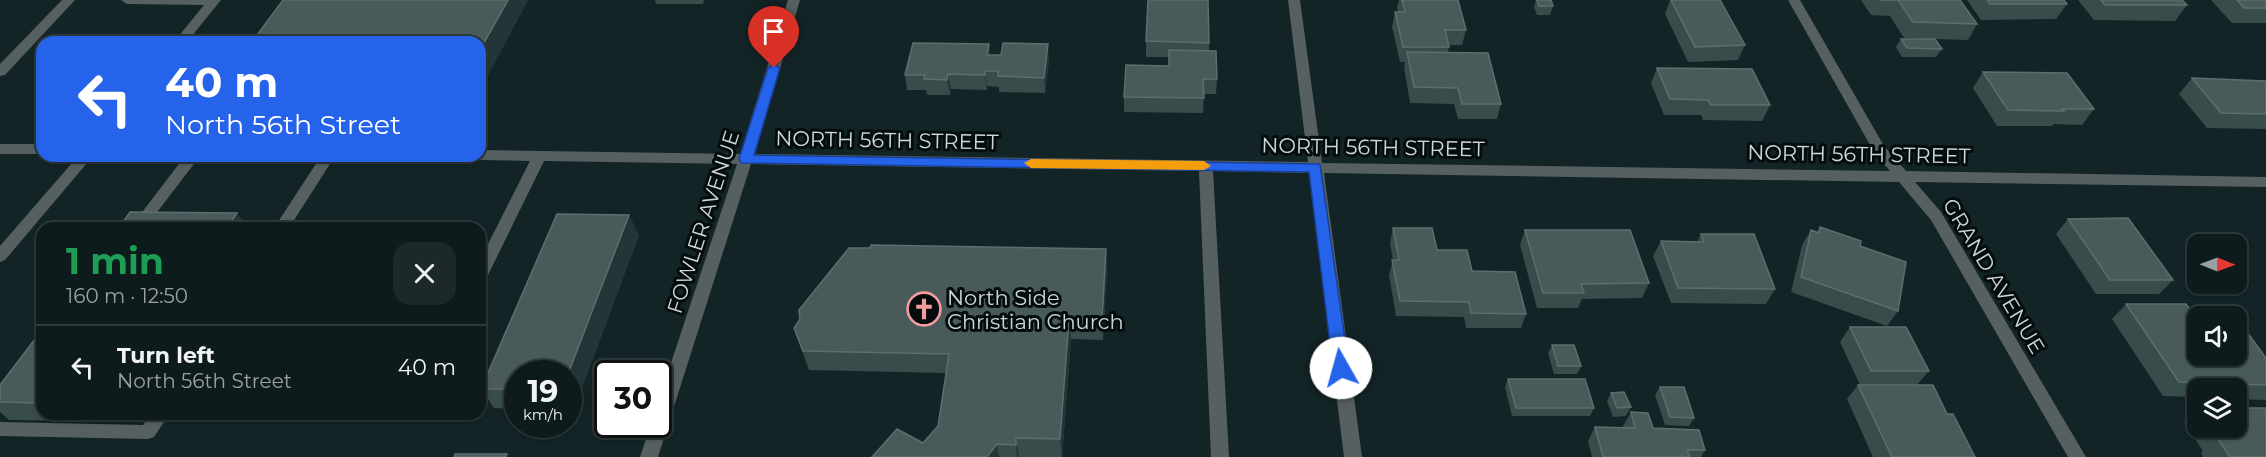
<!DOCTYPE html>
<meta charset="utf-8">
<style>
body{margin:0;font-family:Montserrat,sans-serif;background:#1c2829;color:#f1f3f6;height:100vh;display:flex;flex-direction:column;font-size:22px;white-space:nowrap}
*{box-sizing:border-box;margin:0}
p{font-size:20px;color:#9ba1a3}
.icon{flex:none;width:33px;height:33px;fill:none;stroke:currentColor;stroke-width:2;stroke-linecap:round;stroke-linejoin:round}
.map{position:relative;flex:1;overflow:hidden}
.details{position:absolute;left:36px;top:222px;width:450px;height:198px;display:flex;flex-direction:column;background:#0e1b1c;border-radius:18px;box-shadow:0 2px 4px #0004,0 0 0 2px #2e393b}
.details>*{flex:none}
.hud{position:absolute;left:36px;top:36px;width:450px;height:126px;border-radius:18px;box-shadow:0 2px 4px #0004,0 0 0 2px #2e393b;background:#2563eb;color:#fff;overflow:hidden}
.needle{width:39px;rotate:91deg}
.buttons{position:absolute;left:2187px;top:234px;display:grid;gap:12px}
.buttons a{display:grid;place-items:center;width:60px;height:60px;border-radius:12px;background:#0e1b1c;box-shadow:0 2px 4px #0004,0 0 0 2px #2e393b;font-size:30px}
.speed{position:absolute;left:504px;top:360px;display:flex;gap:12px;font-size:30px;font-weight:700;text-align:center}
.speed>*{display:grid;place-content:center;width:78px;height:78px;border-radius:50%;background:#0e1b1c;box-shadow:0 2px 4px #0004,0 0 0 2px #2e393b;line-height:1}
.speed small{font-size:15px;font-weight:400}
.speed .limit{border:3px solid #111;border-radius:9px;background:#fff;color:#111}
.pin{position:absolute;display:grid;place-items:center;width:51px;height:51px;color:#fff;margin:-62px -26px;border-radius:50% 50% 50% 0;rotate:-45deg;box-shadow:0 0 6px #0007}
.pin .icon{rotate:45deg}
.me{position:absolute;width:66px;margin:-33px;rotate:353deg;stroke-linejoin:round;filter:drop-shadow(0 0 4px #0008)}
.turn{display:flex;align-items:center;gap:21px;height:126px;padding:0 30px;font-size:27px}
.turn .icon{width:78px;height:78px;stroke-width:2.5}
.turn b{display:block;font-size:42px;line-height:51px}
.round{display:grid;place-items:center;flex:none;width:63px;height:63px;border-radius:18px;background:#1c2829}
.summary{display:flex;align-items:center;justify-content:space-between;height:102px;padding:0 30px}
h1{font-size:36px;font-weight:700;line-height:45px;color:#1e9e55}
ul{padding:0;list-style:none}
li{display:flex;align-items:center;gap:18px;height:84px;padding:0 30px;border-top:2px solid #2e393b}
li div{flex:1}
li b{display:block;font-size:22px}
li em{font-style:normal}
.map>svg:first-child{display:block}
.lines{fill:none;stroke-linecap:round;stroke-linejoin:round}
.minor{fill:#576060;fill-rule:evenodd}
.wall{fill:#394c4c}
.shaded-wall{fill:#233537}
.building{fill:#495a5b;stroke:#5d6e6f;stroke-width:1.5}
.route{fill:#2563eb;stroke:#184099;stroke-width:1.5}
.slow{fill:#f59e0b}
.labels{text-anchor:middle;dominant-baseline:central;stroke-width:6;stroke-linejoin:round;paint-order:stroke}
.street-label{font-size:21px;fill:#ccd7d7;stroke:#050c0d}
.poi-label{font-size:21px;fill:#ccd7d7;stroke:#050c0d;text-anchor:start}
</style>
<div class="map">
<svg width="2266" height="457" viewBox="0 0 2266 457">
<rect width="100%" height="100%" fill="#132426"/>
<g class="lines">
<path class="minor" d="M62,0H75L5,75L0,76V64Z
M121,0H221L187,42H174L204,5L127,4Z
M788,0H800L755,154L1308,162L1288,0H1300L1322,163L1890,171L1874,152L1788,0H1800L1884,146L1906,171L2266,177V187L1915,182L1941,212L2086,457H2068L1931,220L1899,182L1324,173L1362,457H1344L1309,173L1213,171L1229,457H1211L1199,171L751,164L658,457H640L651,424H658V402L737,164L544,161L488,275L485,279L480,281V260L530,161L480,160L473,156H480V150L740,154Z
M0,144H42V154H0Z
M78,156H93L5,260L0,262V246Z
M185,156H200L145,228H130Z
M321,156H335L289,228H274Z
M151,414H169L154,437L148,439L0,436V422L143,425Z"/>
</g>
<path class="wall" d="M283,0H528L488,75H480V42Z
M655,0H704L703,4H656Z
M1399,0H1458L1466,30L1462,45H1449L1448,53L1501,104L1497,119H1458L1454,104L1410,103L1404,67L1405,62H1400L1392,27L1395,12H1398L1397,8Z
M1536,0H1551L1553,6L1550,15H1537L1534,7Z
M1670,0H1720L1745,45L1738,60L1688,62L1665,14Z
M1861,0H1960L1977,24L1968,40L1904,38L1890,16L1871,15Z
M1967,0H2064L2067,4L2056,19L1981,20Z
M2078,0H2182L2187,5L2175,21L2094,20Z
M2211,0H2266V23H2232Z
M1901,39L1942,49L1936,57H1902L1896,47Z
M1146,41L1209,43V51L1217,79L1216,94H1204L1203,113L1124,112V97L1169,66V57H1146Z
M989,44L990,55L1049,60L1045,93L999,92V87L987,86V90L951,89L950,95H927L926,90H907L905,75Z
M1657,68L1770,105L1762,121L1703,120L1701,115H1664L1651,83Z
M1983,72L2094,109L2082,125L2054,124L2052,126H1997L1973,88Z
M2192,78L2266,81V129L2207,128L2179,94Z
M2068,219L2173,280L2159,294H2096L2056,234Z
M1820,227L1898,311L1887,326L1791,292L1802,245L1811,230L1817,232Z
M1393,228L1437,250L1472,271L1526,314L1521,328H1466L1464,317L1396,316L1389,275L1393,260L1390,243Z
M1525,230L1649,283L1642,298L1582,299L1578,308H1537L1520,245Z
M1701,234L1775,289L1766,304L1671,303L1653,256L1661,241L1697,242Z
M639,235L574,409H568V374H518V409L494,408L481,389Z
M1106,249L1107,270L1103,340L1071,339L1062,457H872L923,443L938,426L946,373L809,370L794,328Z
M2126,304L2198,356L2266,358V400L2236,399V388H2198V397L2163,396L2112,319Z
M1850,327L1929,371L1917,385L1947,414L1975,457H1873L1847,399L1858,385H1860L1840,342Z
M42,330V414H131L127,421L9,420L0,412V385Z
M1552,345L1581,366L1577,374H1554L1548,353Z
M1508,379L1594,408L1590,416H1512L1505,387Z
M1660,387L1694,418L1689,426L1665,425L1655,395Z
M1611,393L1631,407L1626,416L1613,417L1607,401Z
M2198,411V428H2236L2266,457H2203L2201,453L2203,451L2184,422Z
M1631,412L1653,428L1705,450L1701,457H1592L1588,441L1595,427L1623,428V426Z"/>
<path class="shaded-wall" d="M508,0H528L488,75L480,59V50Z
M989,44L991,60L987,55Z
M1048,44L1049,60L1045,93L1044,78Z
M985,71L987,86V90L985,75Z
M948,74L951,89L950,95L947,80Z
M237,213L249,228H227Z
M629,215L639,235L574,409L568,400V374Z
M1106,249L1107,270L1103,340L1102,320Z
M1069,319L1071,339L1062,457L1060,439Z
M480,333L488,345L480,363Z
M119,414H131L127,421Z
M1016,438L1019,457H1017L1016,445Z
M997,444L999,457H987Z"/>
<path class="building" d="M283,0H508L480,50V42H252Z
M1148,0H1208L1209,43L1146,41Z
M1402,0H1458L1466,30H1445L1449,47H1403L1395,12H1405Z
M1537,0H1551L1553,6H1539Z
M1671,0H1720L1745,45L1695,47Z
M1879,0H1960L1977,24L1913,22L1898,0Z
M1987,0H2064L2067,4H1990Z
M2101,0H2182L2187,5H2105Z
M2237,0H2266V8H2244Z
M1901,39H1935L1942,49L1907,48Z
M913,43L989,44L987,55H1001L1003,43L1048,44L1044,78L998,76V71H985V75L948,74L947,80L924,79L925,75H905Z
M1169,50L1216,51L1217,79H1203L1204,98L1124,97L1126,65L1169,66Z
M1407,52L1488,53L1501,104H1462L1458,88L1414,87Z
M1657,68L1752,69L1770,105H1711L1708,100L1670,99Z
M1983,72L2067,73L2094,109H2062L2064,111L2008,110Z
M2192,78L2266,81V114L2221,113Z
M130,212L237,213L227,228H119Z
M557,214L629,215L568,374H518V389H481Z
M2128,218L2173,280H2110L2068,219Z
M1820,227L1861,241L1860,246L1906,262L1898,311L1801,277L1811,230L1819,233Z
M1393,228H1432L1437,250H1467L1472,271L1515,272L1526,314L1471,313L1469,302L1400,301L1392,260H1399Z
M1525,230H1630L1649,283L1581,284L1584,293H1543Z
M1701,234H1754L1775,289L1678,288L1661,241L1704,242Z
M871,245L1106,249L1102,320L1069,319L1060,439L1016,438V445L997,444L987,457H872L897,429L923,443L938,426L949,354L803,351L794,328L800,319L799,310L849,248H870Z
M2126,304H2186L2198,320V356H2236V332H2247L2266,358V385L2179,382Z
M1850,327H1906L1929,371H1871Z
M42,330V403L0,402V385Z
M1552,345H1574L1581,366H1558Z
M1508,379H1585L1594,408H1516Z
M1858,385H1933L1947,414H1953L1975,457H1892Z
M1660,387H1684L1694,418L1670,417Z
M1624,392L1631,407L1617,408L1611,393Z
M2236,408H2265L2266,410V457H2230L2218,439H2222L2213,428H2236Z
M1631,412L1648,413L1653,428L1699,430L1705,450H1687L1690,457H1603L1595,427L1635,428Z
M455,454H507L506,457H454Z"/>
<path class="route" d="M774,64L780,68L754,155L1320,164L1349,368L1346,372L1341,374L1336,372L1333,368L1309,172L741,163L739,159L768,68Z"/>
<path class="slow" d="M1031,159L1204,161L1211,166L1204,170L1031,168L1024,163Z"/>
<defs>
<symbol id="church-ring" viewBox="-11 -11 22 22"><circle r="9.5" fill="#050c0d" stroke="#f59b9d" stroke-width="1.5"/><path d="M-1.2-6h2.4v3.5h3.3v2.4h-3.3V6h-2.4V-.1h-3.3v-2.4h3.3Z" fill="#f59b9d"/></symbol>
</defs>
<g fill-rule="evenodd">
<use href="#church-ring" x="905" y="290" width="38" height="38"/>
</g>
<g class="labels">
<g class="street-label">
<text transform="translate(887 140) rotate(1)">NORTH 56TH STREET</text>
<text transform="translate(1373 147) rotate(1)">NORTH 56TH STREET</text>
<text transform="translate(1859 154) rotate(1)">NORTH 56TH STREET</text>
<text transform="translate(703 222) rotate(-72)">FOWLER AVENUE</text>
<text transform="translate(1994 276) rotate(59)">GRAND AVENUE</text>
</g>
<g class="poi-label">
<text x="947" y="297">North Side<tspan x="947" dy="24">Christian Church</tspan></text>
</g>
</g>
</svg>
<div class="buttons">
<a><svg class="needle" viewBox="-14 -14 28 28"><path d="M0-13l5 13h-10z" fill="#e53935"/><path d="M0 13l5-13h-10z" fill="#9ba1a3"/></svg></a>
<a><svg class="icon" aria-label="sound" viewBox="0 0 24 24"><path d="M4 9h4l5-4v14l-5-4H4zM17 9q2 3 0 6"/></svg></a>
<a><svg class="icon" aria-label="layers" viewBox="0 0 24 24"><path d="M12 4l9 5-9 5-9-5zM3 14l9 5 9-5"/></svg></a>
</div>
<div class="speed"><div>19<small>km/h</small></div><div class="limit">30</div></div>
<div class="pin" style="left:774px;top:68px;background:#d93025"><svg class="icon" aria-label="arrive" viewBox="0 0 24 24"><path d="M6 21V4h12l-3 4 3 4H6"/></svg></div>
<svg class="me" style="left:1341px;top:368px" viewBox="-20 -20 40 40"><circle r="19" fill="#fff"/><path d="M0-13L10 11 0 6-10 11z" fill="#2563eb"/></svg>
<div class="hud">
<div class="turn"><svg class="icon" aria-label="left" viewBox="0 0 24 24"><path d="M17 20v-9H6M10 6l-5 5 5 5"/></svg><div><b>40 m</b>North 56th Street</div></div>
</div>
<section class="details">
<div class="summary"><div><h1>1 min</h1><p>160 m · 12:50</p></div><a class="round"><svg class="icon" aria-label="close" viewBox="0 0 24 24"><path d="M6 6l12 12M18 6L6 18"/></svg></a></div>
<ul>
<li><svg class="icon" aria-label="left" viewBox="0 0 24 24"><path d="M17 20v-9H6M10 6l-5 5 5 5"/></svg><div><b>Turn left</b><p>North 56th Street</p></div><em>40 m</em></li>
</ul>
</section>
</div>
